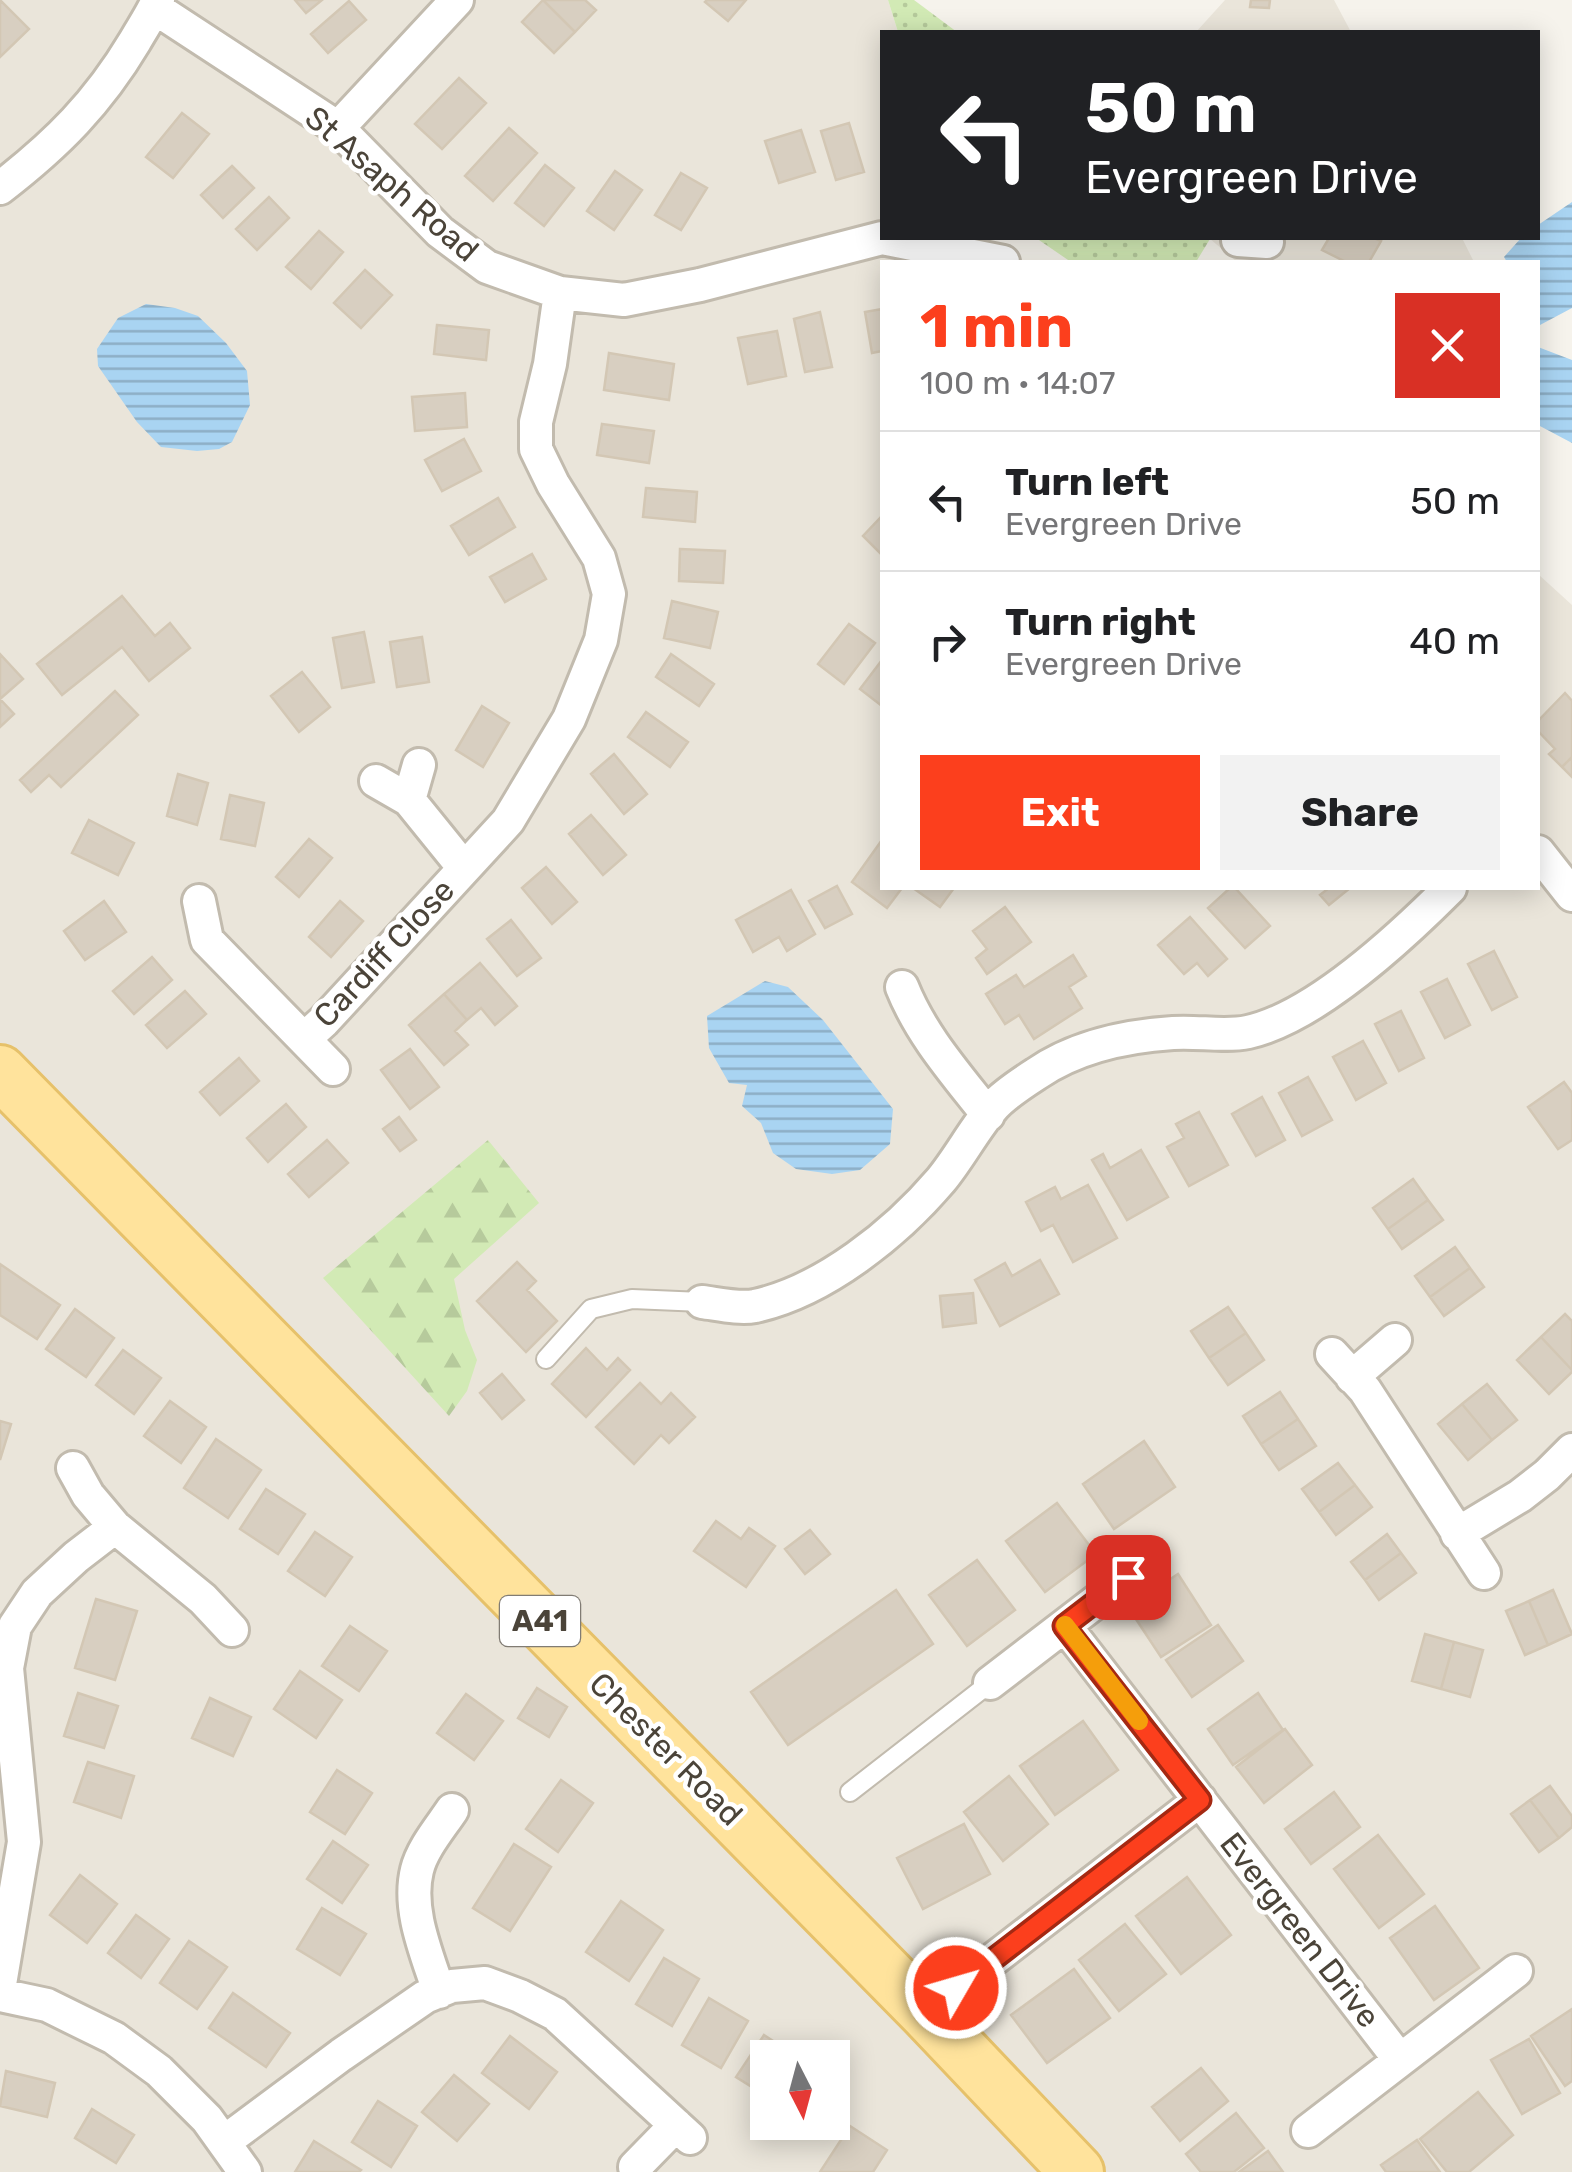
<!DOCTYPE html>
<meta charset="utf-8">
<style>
body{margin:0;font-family:Rubik,sans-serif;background:#f2f2f2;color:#202124;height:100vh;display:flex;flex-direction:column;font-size:38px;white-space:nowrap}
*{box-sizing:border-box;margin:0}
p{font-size:32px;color:#757577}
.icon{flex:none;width:55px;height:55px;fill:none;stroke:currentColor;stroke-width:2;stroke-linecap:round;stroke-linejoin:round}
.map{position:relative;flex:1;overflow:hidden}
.panel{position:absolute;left:880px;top:260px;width:660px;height:630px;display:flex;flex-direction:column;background:#fff;border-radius:0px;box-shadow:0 5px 25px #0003}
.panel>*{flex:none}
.hud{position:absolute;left:880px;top:30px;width:660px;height:210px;border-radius:0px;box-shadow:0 5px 25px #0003;background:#202124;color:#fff;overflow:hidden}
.needle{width:65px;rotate:174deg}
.controls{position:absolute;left:750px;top:2040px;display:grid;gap:20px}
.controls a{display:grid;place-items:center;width:100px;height:100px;border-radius:0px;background:#fff;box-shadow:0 5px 25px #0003;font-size:50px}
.pin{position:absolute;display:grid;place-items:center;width:85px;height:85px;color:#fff;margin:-42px;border-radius:20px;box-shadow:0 5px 15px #0006}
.me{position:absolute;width:110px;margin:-55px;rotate:52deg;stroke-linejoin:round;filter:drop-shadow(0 0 8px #0008)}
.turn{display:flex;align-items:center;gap:35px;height:210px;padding:0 40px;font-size:45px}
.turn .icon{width:130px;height:130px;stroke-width:2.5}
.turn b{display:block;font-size:70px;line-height:85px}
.round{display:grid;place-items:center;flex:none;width:105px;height:105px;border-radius:0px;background:#f2f2f2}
.headline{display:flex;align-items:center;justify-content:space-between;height:170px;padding:0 40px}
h1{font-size:60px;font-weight:700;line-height:75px;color:#fc3f1d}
.primary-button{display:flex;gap:20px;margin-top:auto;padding:20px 40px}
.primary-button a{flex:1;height:115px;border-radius:0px;background:#fc3f1d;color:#fff;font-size:40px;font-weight:700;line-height:115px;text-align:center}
.primary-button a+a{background:#f2f2f2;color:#202124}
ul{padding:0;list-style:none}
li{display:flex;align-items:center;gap:30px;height:140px;padding:0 40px;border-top:2px solid #e0e0e0}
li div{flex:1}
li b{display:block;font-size:38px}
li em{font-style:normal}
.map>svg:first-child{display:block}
.residential{fill:#eae5da;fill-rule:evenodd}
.grass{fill:url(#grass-dots)}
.forest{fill:url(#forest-firs)}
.water{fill:url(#water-rules)}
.building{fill:#d8cfc1;stroke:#d3c7b4;stroke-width:2.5}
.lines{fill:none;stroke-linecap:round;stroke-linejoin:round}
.lane-casing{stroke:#c2bbae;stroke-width:22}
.street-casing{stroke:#c2bbae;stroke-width:38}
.primary-casing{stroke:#e6c16a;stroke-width:58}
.lane{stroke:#fff;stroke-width:18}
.street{stroke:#fff;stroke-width:32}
.primary{stroke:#ffe39c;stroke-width:52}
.route-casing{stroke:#a42913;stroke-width:25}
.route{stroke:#fc3f1d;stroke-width:18}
.slow{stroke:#f59e0b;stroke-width:18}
.labels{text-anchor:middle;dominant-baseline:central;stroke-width:9;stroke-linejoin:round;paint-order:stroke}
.shield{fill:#fff;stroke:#817c74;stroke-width:2.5}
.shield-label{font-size:30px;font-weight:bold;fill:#4b4439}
.street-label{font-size:32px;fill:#4b4439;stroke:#fff}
</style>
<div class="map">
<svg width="1572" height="2172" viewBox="0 0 1572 2172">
<defs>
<pattern id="grass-dots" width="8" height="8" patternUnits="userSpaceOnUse" patternTransform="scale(2.5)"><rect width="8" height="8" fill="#d2eab5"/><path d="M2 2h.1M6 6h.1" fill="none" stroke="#b6ca9c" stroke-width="1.8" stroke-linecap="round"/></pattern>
<pattern id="forest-firs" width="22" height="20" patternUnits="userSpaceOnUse" patternTransform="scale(2.5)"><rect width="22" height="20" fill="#d2eab5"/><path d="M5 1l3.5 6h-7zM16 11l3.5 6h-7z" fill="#b6ca9c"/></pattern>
<pattern id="water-rules" width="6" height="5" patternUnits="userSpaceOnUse" patternTransform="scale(2.5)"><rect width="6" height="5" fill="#a9d4f2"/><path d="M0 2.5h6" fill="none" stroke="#8caec5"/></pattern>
</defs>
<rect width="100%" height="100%" fill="#f6f3ec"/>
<path class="residential" d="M0,0H888L898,32H882V238L964,262H882V888H1538V574L1572,605V2172H0ZM768,2058H832V2122H768Z
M1225,0H1334L1351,32H1196Z
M1209,238H1462L1474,262H1237Z"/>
<path class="grass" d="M888,0H914L957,32H898Z
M1036,238H1209L1210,239L1196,262H1071Z"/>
<path class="forest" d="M488,1140L539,1203L454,1279L465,1330L477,1360L467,1391L449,1416L323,1278Z"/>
<path class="water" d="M1572,202V308L1540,325L1538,321V262H1507L1504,257L1521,238H1538V225Z
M146,304L175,308L198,316L226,343L247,371L250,405L232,442L219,449L197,451L161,447L137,422L98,366L97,349L118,318Z
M1538,347L1572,360V443L1538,425Z
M765,981L788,987L823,1020L893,1109L890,1144L860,1170L832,1174L796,1169L773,1153L761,1123L742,1106L747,1085L729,1083L709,1048L707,1016Z"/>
<path class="building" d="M0,0L29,29L0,57Z
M295,0H322L306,13Z
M543,0L575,32L554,53L522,22Z
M543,0H585L596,10L575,32Z
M707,0H746L728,21L705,2Z
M1251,0H1270L1269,8L1250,7Z
M349,1L366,20L328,53L311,34Z
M459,78L486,103L442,149L415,124Z
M182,113L209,134L173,178L146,157Z
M849,123L864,172L836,180L821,131Z
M509,128L537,153L493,201L465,176Z
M801,130L815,172L779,183L765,141Z
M545,165L574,188L544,226L515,203Z
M232,166L254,188L223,218L201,195Z
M615,171L642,190L614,230L587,211Z
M681,173L707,188L681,230L655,215Z
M269,197L289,218L257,250L236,229Z
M319,231L343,252L311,289L286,267Z
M1329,238H1374L1381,241L1369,262H1346L1322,250Z
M365,270L392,295L361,328L334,303Z
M882,309V351L872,353L865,312Z
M820,312L832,367L805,372L794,319Z
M437,325L489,330L486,360L434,354Z
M777,331L786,376L748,384L738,338Z
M609,353L674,364L669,400L604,390Z
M465,393L467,427L415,431L412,397Z
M602,424L654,431L649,463L597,455Z
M464,439L481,471L442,491L425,460Z
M646,488L697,492L695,522L643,517Z
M498,498L515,527L469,555L451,526Z
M882,516V555L863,536Z
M680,549L725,551L723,583L679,581Z
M532,554L546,579L505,602L490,577Z
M122,596L155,636L170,623L190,648L149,681L122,647L62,695L37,664Z
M672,601L718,612L710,648L664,638Z
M849,624L875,643L844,684L818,664Z
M364,632L374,682L342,688L333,638Z
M422,637L429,682L397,687L390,642Z
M0,654L23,679L0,699L14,714L0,727Z
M671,654L714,684L699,706L656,677Z
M882,660V706L860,689Z
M302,672L330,707L299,732L271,696Z
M115,691L138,715L61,787L49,775L31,792L20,780Z
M1565,693L1572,701V757L1562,767L1549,754L1555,749L1538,731V721Z
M482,706L509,723L483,767L456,750Z
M646,712L688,742L670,767L628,737Z
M614,754L647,794L624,814L591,774Z
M1572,757V777L1562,767Z
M178,774L208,783L197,825L167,816Z
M230,795L264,803L255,846L221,839Z
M591,815L626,855L603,875L569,834Z
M89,820L134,843L118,875L72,853Z
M309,839L332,858L299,897L276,877Z
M882,840V888H902L887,908L852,882Z
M546,867L577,902L552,924L522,888Z
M837,886L852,914L825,928L809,901Z
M913,888H954L940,907Z
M1230,888H1235L1270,926L1245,948L1208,908Z
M1329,888H1350L1329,905L1320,895Z
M791,890L815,934L787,951L779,937L753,952L736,920Z
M104,901L126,932L85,960L64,931Z
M340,901L363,921L331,957L309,937Z
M1005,907L1031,942L987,974L976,958L987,949L973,931Z
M1190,917L1227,959L1208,976L1197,963L1184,974L1158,945Z
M511,920L541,958L517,976L487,939Z
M1494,951L1517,997L1492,1010L1468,964Z
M1073,955L1086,976L1069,987L1082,1008L1034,1039L1019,1015L1005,1024L986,994L1016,975L1024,987Z
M152,957L172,980L134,1014L113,991Z
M480,963L517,1006L495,1025L481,1008L467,1020L444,994Z
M1447,979L1470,1025L1445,1038L1421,992Z
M185,991L206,1014L167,1048L146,1025Z
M444,994L467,1020L455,1031L468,1045L444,1065L409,1025Z
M1401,1011L1424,1058L1399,1071L1375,1024Z
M1363,1041L1386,1083L1356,1100L1333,1057Z
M410,1049L439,1087L410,1109L381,1070Z
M239,1058L259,1081L220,1115L200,1092Z
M1308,1077L1332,1120L1302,1136L1279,1093Z
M1564,1082L1572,1093V1140L1558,1149L1528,1107Z
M1262,1097L1285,1140L1256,1156L1232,1114Z
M286,1104L306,1127L268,1162L247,1138Z
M1199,1112L1228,1165L1189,1186L1167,1147L1184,1138L1176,1124Z
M399,1117L416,1140L400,1151L383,1129Z
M327,1140L348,1163L309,1197L288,1174Z
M1141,1150L1168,1197L1127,1220L1092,1160L1103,1154L1110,1168Z
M1413,1179L1428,1200L1388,1229L1373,1208Z
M1088,1185L1117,1238L1073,1262L1053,1225L1041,1231L1026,1202L1055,1187L1061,1199Z
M1428,1200L1443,1220L1402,1249L1388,1229Z
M1455,1247L1470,1268L1430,1297L1415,1276Z
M1040,1260L1059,1294L1000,1326L975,1280L1005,1263L1012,1276Z
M517,1262L536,1281L527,1290L557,1321L526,1352L477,1301Z
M0,1264L60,1305L37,1339L0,1315Z
M1470,1268L1484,1287L1444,1316L1430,1297Z
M973,1293L976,1323L943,1327L940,1296Z
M1228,1307L1246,1333L1209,1358L1191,1331Z
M75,1309L114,1338L86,1377L46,1349Z
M1565,1314L1572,1321V1370L1541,1337Z
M1246,1333L1264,1360L1228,1385L1209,1358Z
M1541,1337L1572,1370V1372L1549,1394L1517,1360Z
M586,1348L607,1370L618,1358L630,1370L586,1417L552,1384Z
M123,1350L161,1378L134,1414L96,1385Z
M502,1374L524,1400L502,1419L480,1393Z
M640,1383L661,1404L671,1393L695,1417L669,1443L661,1435L634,1464L596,1427Z
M1487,1384L1517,1420L1492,1440L1462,1404Z
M1280,1392L1298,1419L1261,1444L1243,1416Z
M170,1401L206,1427L181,1463L144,1436Z
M1462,1404L1492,1440L1468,1460L1438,1424Z
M1298,1419L1316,1446L1279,1470L1261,1444Z
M0,1421L11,1424L0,1460Z
M216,1439L261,1470L228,1518L184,1488Z
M1144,1441L1175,1487L1114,1529L1083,1484Z
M1338,1463L1355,1485L1319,1512L1302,1489Z
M1355,1485L1372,1507L1336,1535L1319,1512Z
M266,1489L305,1514L278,1554L240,1529Z
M1057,1503L1096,1554L1045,1592L1006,1541Z
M716,1521L741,1539L749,1528L775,1546L746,1587L694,1551Z
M810,1530L830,1554L805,1574L785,1549Z
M315,1532L352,1557L325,1596L288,1571Z
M1387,1534L1401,1553L1365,1580L1351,1562Z
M1401,1553L1416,1573L1379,1600L1365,1580Z
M977,1560L1015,1610L967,1646L929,1595Z
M1178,1574L1211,1625L1161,1657L1128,1607Z
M896,1590L933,1644L788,1745L751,1692Z
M1553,1590L1572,1634L1548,1645L1529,1601Z
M96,1599L137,1611L115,1680L75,1668Z
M1529,1601L1548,1645L1525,1655L1506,1611Z
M1218,1625L1243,1661L1192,1697L1166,1660Z
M350,1626L387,1651L359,1691L322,1666Z
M1425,1634L1454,1642L1441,1689L1412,1681Z
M1454,1642L1483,1650L1470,1697L1441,1689Z
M300,1671L342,1700L316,1738L274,1709Z
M537,1688L567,1707L549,1737L518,1718Z
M78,1693L118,1706L104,1748L64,1736Z
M1258,1693L1283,1730L1233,1765L1208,1729Z
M466,1694L503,1721L474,1760L437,1733Z
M210,1698L251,1717L233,1756L192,1738Z
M1083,1721L1118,1770L1055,1815L1020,1766Z
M1285,1729L1312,1765L1264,1803L1236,1767Z
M88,1762L134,1776L121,1818L74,1802Z
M337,1770L372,1793L345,1834L310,1812Z
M1009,1776L1048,1824L1003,1861L964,1812Z
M561,1780L593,1803L558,1852L526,1829Z
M1550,1786L1572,1816V1827L1559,1838L1530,1800Z
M1334,1792L1360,1827L1311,1864L1285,1829Z
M1530,1800L1559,1838L1539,1852L1511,1814Z
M964,1824L990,1874L923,1909L897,1858Z
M1378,1835L1424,1894L1379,1928L1334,1869Z
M333,1841L368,1865L342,1903L307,1879Z
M514,1844L551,1867L510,1931L473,1908Z
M80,1875L117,1904L87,1943L50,1915Z
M1187,1877L1231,1935L1181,1974L1136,1916Z
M621,1901L663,1930L629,1981L586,1952Z
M1435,1906L1479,1968L1434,2000L1390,1938Z
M322,1908L366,1934L340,1975L297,1949Z
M136,1915L169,1939L141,1978L108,1953Z
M1125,1924L1166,1974L1119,2011L1079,1960Z
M189,1941L227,1967L197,2009L160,1983Z
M664,1958L699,1979L672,2026L636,2004Z
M1074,1969L1110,2018L1047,2063L1011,2015Z
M233,1993L290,2033L266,2067L209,2028Z
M709,1998L748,2021L721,2068L682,2045Z
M1572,2009V2081L1565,2086L1531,2036Z
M764,2035L799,2058H768V2097L736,2077Z
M510,2036L557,2072L529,2109L482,2073Z
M1529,2039L1560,2093L1522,2114L1491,2060Z
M1201,2068L1228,2101L1180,2141L1152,2107Z
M6,2071L55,2083L47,2117L0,2106Z
M832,2072L846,2081L832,2100Z
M454,2075L489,2104L457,2141L422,2112Z
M1478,2092L1513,2135L1469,2172H1447L1420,2139Z
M378,2101L417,2126L391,2167L352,2142Z
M92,2109L134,2135L116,2163L75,2138Z
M1236,2113L1264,2148L1234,2172H1201L1186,2154Z
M850,2126L887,2150L873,2172H820Z
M1417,2140L1440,2172H1386L1381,2165Z
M314,2141L361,2170L359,2172H295Z
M1268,2151L1283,2172H1239Z"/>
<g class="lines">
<defs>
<path id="lane" d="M546,1359L591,1309L632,1299L702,1302
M850,1792L990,1683"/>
<path id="street" d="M155,8L338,128L440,232L487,267L560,293L624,300L700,285L882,238L1003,262
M338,128L457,0
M0,188C57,144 98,103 135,41C143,27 152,14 158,0
M1238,240L1267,242
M376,781L409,800L464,868
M409,800L419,765
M1538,852L1572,895
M199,901L207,940L333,1069
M902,987C921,1035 956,1074 988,1115
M304,1039L324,1021L508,821L569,719L601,640L609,594L599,558L553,484L536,449V422L550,364L560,293
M702,1302C718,1304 739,1309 755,1306C824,1291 896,1233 941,1180C960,1157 974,1129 994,1106C1005,1094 1022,1083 1036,1074C1075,1047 1126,1036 1173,1033C1197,1031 1225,1037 1248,1032C1316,1017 1402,936 1450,888
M1332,1354L1365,1390L1484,1573
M1352,1377L1395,1340
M73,1468L88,1495L115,1527L203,1599L232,1630
M1457,1534L1520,1496L1547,1475L1572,1450
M1065,1626L1400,2060
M990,1683L1128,1577
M0,1984L24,1842L7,1668L15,1626L37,1593L76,1557L115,1527
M439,1992C427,1954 407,1910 417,1870C422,1849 440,1828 452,1810
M0,1995L47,2005L114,2038L159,2071L207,2119L245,2172
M925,2012L1200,1800
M1308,2131L1516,1971
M224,2142L341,2055L425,1997L452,1986L485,1983L520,1996L555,2014L690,2138
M635,2167L676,2125"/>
<path id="primary" d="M0,1072L925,2012L1077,2172"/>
</defs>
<use href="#lane" class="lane-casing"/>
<use href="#street" class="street-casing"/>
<use href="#primary" class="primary-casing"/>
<use href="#lane" class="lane"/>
<use href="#street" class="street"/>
<use href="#primary" class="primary"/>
</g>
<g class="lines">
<defs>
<path id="route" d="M956,1988L1200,1800L1064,1626L1128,1577"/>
</defs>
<use href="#route" class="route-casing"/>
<use href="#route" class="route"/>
<path class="slow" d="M1065,1625L1139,1721"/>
</g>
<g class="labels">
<rect class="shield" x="500" y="1596" width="80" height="50" rx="8"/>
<g class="shield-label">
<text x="540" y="1621">A41</text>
</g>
<g class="street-label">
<text transform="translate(392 184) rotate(41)">St Asaph Road</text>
<text transform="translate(384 953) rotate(-47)">Cardiff Close</text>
<text transform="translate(666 1749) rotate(45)">Chester Road</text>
<text transform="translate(1300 1930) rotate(52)">Evergreen Drive</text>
</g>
</g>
</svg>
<div class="controls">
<a><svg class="needle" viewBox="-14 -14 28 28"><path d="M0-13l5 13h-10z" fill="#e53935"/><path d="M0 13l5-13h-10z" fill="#757577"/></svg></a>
</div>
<div class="pin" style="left:1128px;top:1577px;background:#d93025"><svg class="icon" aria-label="arrive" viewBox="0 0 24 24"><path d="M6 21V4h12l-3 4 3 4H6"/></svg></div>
<svg class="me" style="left:956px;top:1988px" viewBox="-20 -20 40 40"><circle r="17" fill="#fc3f1d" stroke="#fff" stroke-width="3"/><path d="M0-11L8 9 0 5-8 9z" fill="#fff"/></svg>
<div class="hud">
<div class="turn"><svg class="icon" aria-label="left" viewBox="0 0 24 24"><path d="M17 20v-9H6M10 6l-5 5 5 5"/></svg><div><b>50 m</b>Evergreen Drive</div></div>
</div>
<section class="panel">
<div class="headline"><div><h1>1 min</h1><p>100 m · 14:07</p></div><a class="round" style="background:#d93025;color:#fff"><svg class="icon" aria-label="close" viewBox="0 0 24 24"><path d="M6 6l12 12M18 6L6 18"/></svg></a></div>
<ul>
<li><svg class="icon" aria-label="left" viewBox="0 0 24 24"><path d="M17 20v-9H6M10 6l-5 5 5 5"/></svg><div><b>Turn left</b><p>Evergreen Drive</p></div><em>50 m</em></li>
<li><svg class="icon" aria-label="right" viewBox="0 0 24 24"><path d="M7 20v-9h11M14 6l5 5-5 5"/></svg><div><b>Turn right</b><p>Evergreen Drive</p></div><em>40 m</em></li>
</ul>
<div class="primary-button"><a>Exit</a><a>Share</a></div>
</section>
</div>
